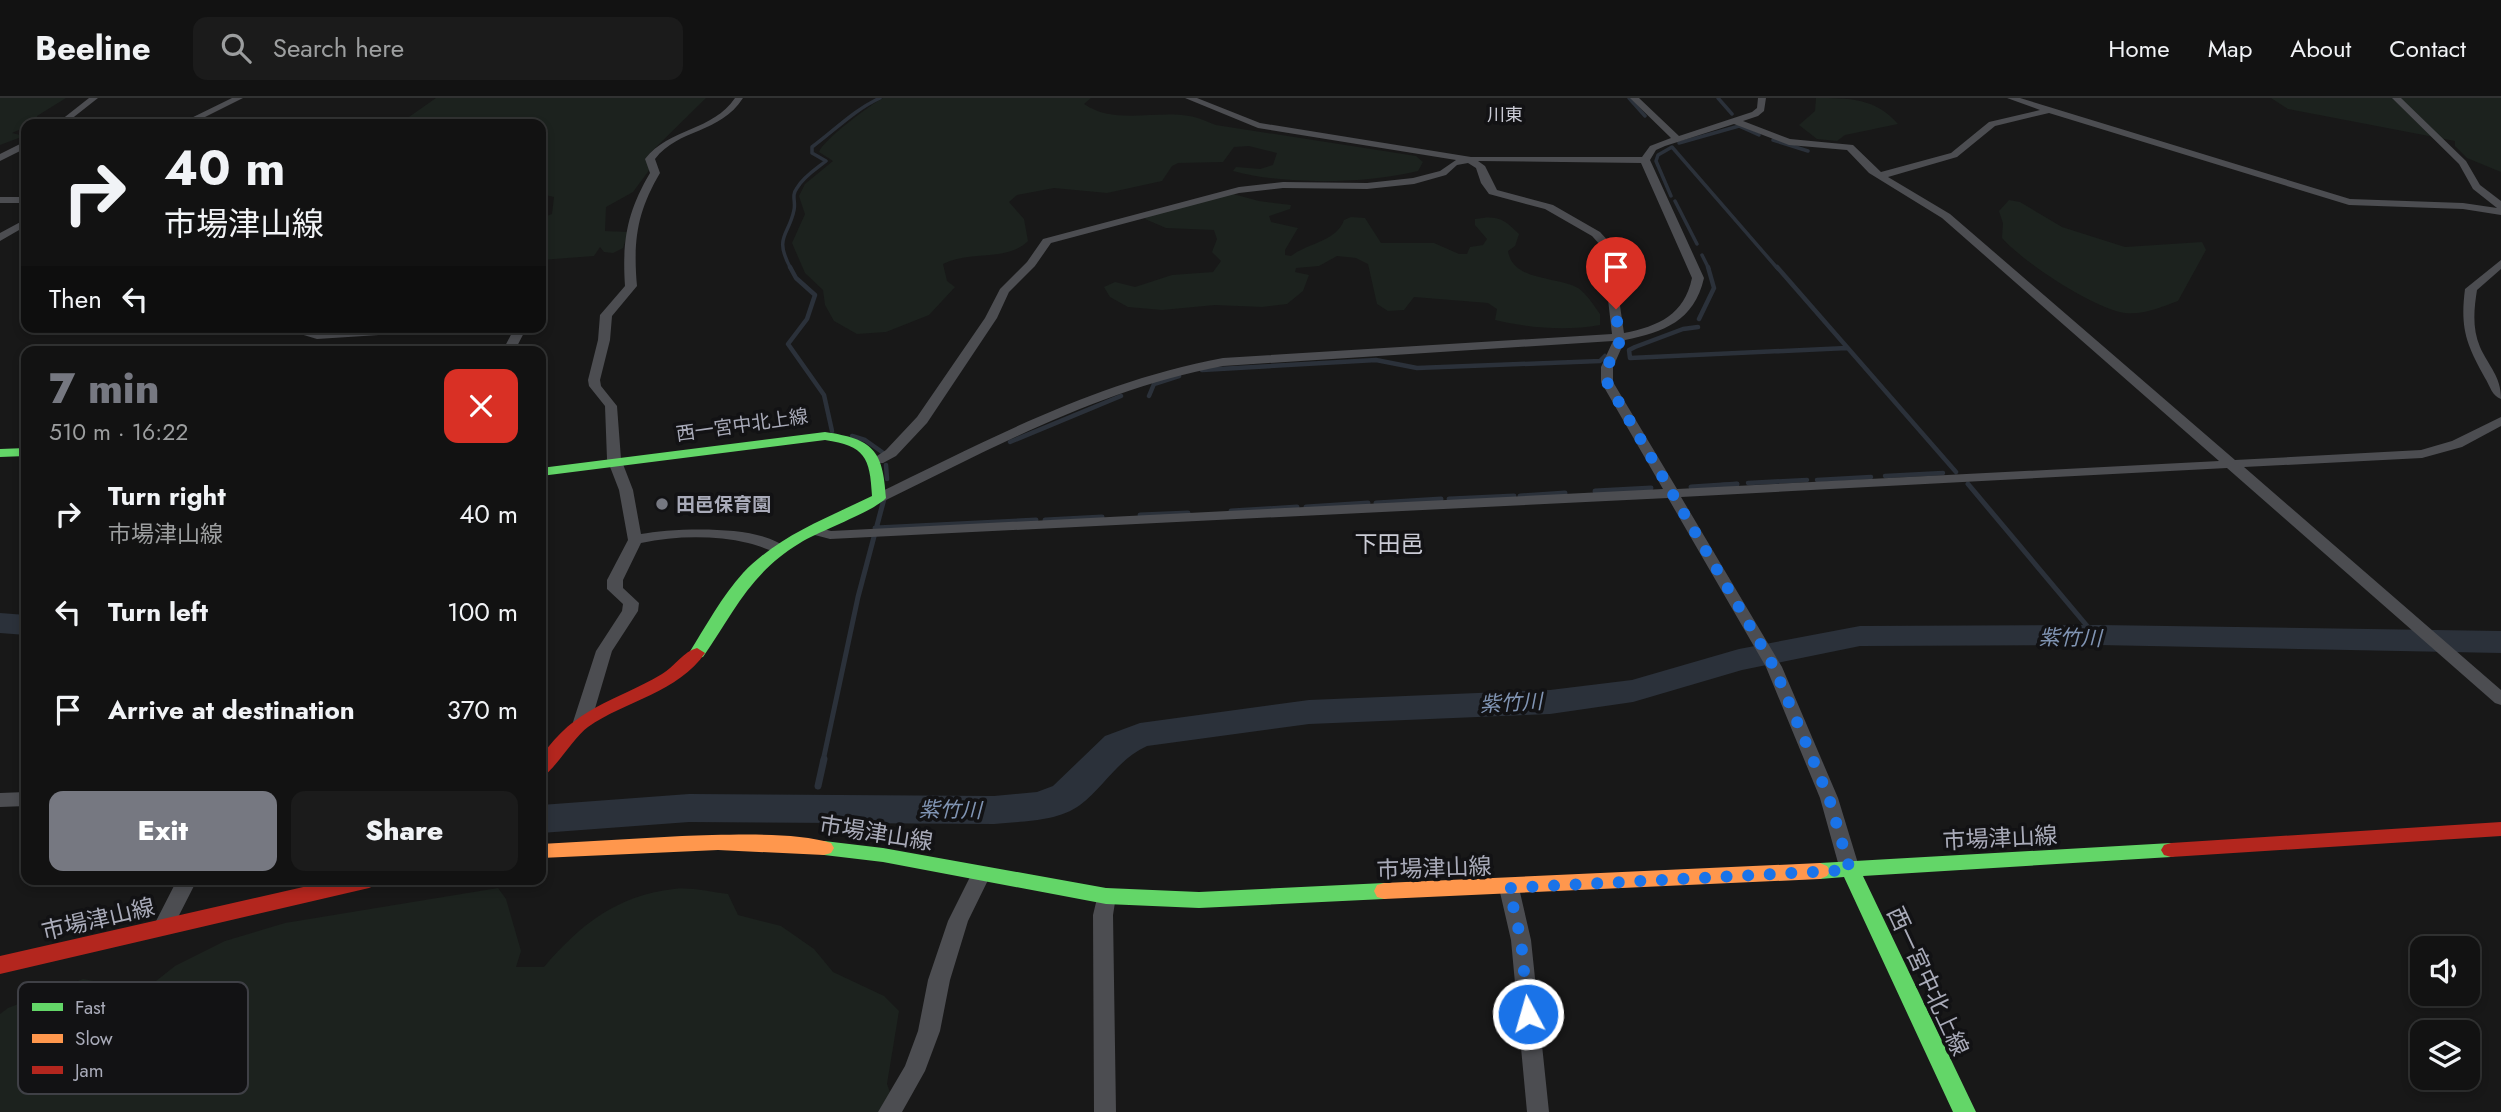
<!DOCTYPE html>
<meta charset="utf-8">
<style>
body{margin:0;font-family:Jost,"Noto Sans JP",sans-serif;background:#1b1b1b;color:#f1f3f6;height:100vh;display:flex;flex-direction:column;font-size:26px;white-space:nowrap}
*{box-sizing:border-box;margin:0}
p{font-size:23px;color:#9c9e9f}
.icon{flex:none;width:38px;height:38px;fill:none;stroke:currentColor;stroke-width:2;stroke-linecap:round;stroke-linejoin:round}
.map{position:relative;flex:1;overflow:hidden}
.panel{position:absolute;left:21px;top:248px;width:525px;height:539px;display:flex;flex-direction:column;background:#121212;border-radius:14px;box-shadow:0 4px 10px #0003,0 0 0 2px #313232}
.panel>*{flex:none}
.guide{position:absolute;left:21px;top:21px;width:525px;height:214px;border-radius:14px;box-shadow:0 4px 10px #0003,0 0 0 2px #313232;background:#121212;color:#f1f3f6;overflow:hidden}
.tools{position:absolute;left:2410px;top:838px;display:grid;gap:14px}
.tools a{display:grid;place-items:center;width:70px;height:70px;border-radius:14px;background:#121212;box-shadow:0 4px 10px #0003,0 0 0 2px #313232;font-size:35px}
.pin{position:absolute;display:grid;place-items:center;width:60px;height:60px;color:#fff;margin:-72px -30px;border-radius:50% 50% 50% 0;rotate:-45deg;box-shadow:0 0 7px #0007}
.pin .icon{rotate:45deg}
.me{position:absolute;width:77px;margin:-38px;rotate:354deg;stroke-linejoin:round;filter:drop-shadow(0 0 5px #0008)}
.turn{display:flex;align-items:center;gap:24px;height:147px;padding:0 28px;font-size:32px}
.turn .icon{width:91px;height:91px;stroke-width:2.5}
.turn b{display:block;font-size:49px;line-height:60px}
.then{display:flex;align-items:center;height:66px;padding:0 28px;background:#0003;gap:14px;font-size:26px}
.round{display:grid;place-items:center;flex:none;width:74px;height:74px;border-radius:14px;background:#1b1b1b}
.headline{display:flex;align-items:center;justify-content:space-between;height:119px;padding:0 28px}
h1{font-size:42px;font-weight:800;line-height:52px;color:#767881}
.primary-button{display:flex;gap:14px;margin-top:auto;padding:14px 28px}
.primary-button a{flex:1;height:80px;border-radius:14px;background:#767881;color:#fff;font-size:28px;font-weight:800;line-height:80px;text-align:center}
.primary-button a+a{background:#1b1b1b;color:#f1f3f6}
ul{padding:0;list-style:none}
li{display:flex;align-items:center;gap:21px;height:98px;padding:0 28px}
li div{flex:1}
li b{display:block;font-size:26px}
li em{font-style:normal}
header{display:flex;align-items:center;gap:42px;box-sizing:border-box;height:98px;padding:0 35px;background:#121212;border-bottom:2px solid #313232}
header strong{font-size:33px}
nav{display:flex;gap:38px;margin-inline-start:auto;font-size:24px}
.search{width:490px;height:63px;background:#1b1b1b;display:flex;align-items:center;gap:18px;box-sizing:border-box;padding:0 24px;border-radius:14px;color:#9c9e9f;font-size:26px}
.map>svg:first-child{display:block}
.green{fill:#1c221e}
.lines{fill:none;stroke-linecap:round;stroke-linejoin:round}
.stream-far3{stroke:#2b313a;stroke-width:3.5}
.stream-far2{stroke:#2b313a;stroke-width:4.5}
.stream-far1{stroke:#2b313a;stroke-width:5}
.stream{stroke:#2b313a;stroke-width:7}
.river{fill:#2b313a;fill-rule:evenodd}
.street{fill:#4c4d51;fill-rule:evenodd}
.fast{fill:#63d668;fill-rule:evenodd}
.slow{fill:#ff974d;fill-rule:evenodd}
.jam{fill:#b3261e;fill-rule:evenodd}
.route{stroke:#1a73e8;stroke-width:12;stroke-dasharray:0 21.6}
.poi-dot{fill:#767881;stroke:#121214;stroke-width:2.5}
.labels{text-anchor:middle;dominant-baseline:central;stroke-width:7;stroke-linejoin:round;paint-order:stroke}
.far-neighbourhood-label{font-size:18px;fill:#cacbd5;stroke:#121214}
.street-label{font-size:19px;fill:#a9abb9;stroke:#121214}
.poi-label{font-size:19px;font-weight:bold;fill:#a9abb9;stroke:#121214;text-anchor:start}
.water-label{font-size:21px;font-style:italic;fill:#8094b3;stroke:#121214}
.quarter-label{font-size:23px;fill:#cacbd5;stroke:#121214}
.near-street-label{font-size:23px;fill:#a9abb9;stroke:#121214}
.key{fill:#121214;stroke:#3f4046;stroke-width:2}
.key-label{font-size:19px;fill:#a9abb9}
</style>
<header>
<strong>Beeline</strong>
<div class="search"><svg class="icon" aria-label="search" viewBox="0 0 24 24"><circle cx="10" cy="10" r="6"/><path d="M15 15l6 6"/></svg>Search here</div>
<nav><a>Home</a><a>Map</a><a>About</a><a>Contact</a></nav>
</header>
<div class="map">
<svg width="2501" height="1014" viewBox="0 0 2501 1014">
<rect width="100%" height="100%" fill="#181818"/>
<path class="green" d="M0,0H66L37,18V24L12,35L24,38L0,47Z
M436,0H706L649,56L646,63L650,71L633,94L606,109L605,133L628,134L623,150L613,155L604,154L600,149L594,158L541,162V145L545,142L541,141V120L552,116L554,99L541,96V26H399Z
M883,0H1091L1084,6C1114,27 1155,12 1189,18C1198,19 1207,24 1216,27L1416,58L1423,64L1418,73C1367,86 1283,87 1233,73L1236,69L1260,71L1273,67L1277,55L1249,48L1234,49L1223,64L1178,65L1172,68L1162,83L1107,95L1054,90L1017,97L1009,104L1024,121L1028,143C1007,164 970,152 943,166L947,183L955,189L929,217L886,234L857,236L834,223L825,207L823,192L805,175L792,145L805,116L799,98L805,86L833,63L819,54C823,42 870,7 883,0Z
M1816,0C1849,0 1876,0 1898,26L1845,37L1837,43L1817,41L1799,27L1815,13Z
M2271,0H2501V74L2467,60L2455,48V43L2288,11Z
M1233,96L1259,103L1291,107L1290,111L1269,118L1271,124L1298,130L1285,152V157L1291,158C1308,145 1337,143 1344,122L1351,119L1365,120L1381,145H1434L1459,156H1467L1470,149L1483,147L1487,141L1475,127V121C1497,117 1503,120 1519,136L1515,148L1508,153C1513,184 1557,178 1578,190C1587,196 1594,208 1600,216V227C1566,233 1529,230 1495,222L1497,211L1488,205L1414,199L1404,212L1388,213L1377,206L1368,166L1356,160L1337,158L1319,168L1296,170L1295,174L1309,177L1303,193L1287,206L1262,209L1215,207L1162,212L1128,209L1110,199L1104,189L1115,184L1135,189L1172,177L1213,174L1221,163L1212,154L1217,141L1214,132L1166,130L1145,121L1148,117Z
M2009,102L2020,104L2062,129L2125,149L2202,144L2206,152L2178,203C2161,209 2144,217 2125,215C2094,211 2023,164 2002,140L2003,125L1999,113Z
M498,790L506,801L521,853L516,869H544C581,826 616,798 674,791C691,789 711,794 728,796L738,817L781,828L814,851L833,874L884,898L899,913L887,986L897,1014H0V916L8,910L83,881L136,891L156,883L175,868L225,843L285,825Z"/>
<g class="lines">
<path class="stream-far3" d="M1629,0L1645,18
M1718,0L1732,16
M1773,42L1808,53
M1679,45L1739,28L1759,37
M1671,98L1656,63L1658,57L1672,49L1778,171
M1675,103L1697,146
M1702,157L1709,171
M791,171C773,138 789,138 794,112C796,103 791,98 797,90C803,79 816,71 826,63L812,55V49C835,32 854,12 880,0"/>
<path class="stream-far2" d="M790,169L796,180L815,197L807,221L788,246L824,297L832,333
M1777,169L1956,374
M1699,221L1714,190L1708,169
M1698,229L1683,231L1635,249L1629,252L1630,260L1847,250
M1202,272L1376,262L1417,270L1600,263L1605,258
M1149,298L1154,286L1179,278
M852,338L865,342L882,354
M1010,344L1121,298
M886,367L887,381
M1885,378L1943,375
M1817,382L1871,379
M1748,385L1807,382
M1722,387L1737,386"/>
<path class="stream-far1" d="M1968,386L2093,535
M1691,389L1737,386
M1595,393L1651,390
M1520,398L1565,395
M1449,401L1514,398
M1376,405L1441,401
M1306,409L1368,405
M1231,413L1297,409
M1140,417L1188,415
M1045,422L1102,419
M875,430L1036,422
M823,663L858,499L884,401"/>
<path class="stream" d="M818,688L824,661"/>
<path class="river" d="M0,515L26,517V537L0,535Z
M2099,527L2501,533V555L2099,547L1860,548L1742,572L1633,604L1550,616L1309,626L1147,648C1118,661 1104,689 1080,707C1057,724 1022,723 994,726L689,724L541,735V707L689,696L994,698L1037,694L1053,688L1105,638L1140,625L1309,602L1550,592L1632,582L1739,551L1860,528Z"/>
<path class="street" d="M89,0H98L65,26H56Z
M232,0H243L191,26H179Z
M735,0H743C720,36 679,30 655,61L660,75C637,114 633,143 637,188L612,218L610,242L600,282L601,288L617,308L621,361L633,392L641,436C674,430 763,426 787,451L780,455C769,453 759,447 748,445C713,437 675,438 641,445L623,482V490L639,505L638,513L612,553L591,624L588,628H576L573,624L596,553L622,513L623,506L607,491V482L628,442L619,392L607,361L605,308L589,288L588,282L598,242L600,217L625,188C622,143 627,114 650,75L645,61C669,30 713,33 735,0Z
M1185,0H1197L1260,25L1471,59H1642L1650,48L1671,40L1630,0H1639L1679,38L1752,14L1757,10L1758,0H1766L1764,13L1758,18L1743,23L1790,41L1853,47L1881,74L1951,55L1989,24L2040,12L2007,0H2020L2350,101L2463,105L2497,110L2473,91L2459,66L2392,0H2401L2466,63L2480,87L2501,103V117L2463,111L2349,107L2049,15L1995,28L1957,59L1888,79L1950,116L2235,362L2421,352L2452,343L2501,319V328L2462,349L2422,360L2244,369L2501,592V607L2495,605L2227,370L1681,399L1782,569L1838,700L1860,772L1857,777L1850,780L1843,777L1840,772L1820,700L1766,569L1668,400L830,441L811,436L809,433L811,430L816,429L831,433L1663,391L1601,284V269L1613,243L1223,268C1101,291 994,349 884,403H874L872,400L874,397C990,341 1095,284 1223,260L1612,236L1602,149L1592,138L1545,111L1489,96L1481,85L1476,70L1468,65L1457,67L1446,77L1414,86L1367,91L1283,90L1239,95L1051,145L1035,168L1009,194L997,220L927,325L896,358L883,365H873L871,362L886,352L917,319L985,220L1000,191L1027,164L1043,141L1239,89L1283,84L1367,85L1413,80L1440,73L1456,62L1258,30ZM1734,26L1789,47L1847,52L1869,75L1942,120L2219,363L1677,391L1613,284V269L1625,242C1664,234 1694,223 1704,180L1650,62L1656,52L1665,48ZM1478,63L1641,65L1692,180C1684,217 1659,228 1624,235L1611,146L1600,134L1553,107L1497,92L1485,68Z
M26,43V50L0,63V56Z
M0,99H26V105H0Z
M26,121V128L0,143V135Z
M2501,162V171L2477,192C2474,211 2472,230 2480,249C2489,269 2501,278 2501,301C2492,298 2490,288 2485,280C2466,246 2460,230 2465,191Z
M298,229L318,233L382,229H447L441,233L317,241L297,235L295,232Z
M515,229H527L514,254H502Z
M26,694V708L0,709V695Z
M981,768L988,771L991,776L968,823L950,882L940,933L925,973L902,1014H878L905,968L918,933L928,882L948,823L974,771Z
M177,782H197L170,835L163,837L156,835L153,829Z
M1509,782L1516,785L1519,790L1531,842L1549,1014H1527L1511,842L1499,790L1502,785Z
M1106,790L1113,792L1116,798L1113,817L1116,1014H1094L1093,817L1099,792Z"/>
<path class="fast" d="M825,334C873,341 883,352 886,400C873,414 821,432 800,445C751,474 734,514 703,559L697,560L689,555C706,528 722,498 743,475C778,438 827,420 872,398C870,359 865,348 825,342L541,378V370Z
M26,350V358L0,359V351Z
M824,743L883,750L1106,790L1199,794L1384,785L1391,787L1394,793L1391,799L1384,801L1199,810L1106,806L883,764L824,757L817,755L814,750L817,745Z
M2171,745L2178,747L2181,752L2178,757L2171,759L1863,778L1976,1014H1953L1844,779L1820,781L1813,778L1810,773L1813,768L1820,765Z"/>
<path class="slow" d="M682,738C723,737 794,733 831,745L834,750L831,755L824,757L718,752L541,760V746Z
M1820,765L1827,768L1830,773L1827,778L1820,781L1384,801L1377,799L1374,793L1377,787L1384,785Z"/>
<path class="jam" d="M697,550L705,555C679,594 625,603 588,629C573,640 552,676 541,679V659C576,608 613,605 662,576C674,569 684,553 697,550Z
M2501,724V738L2171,759L2164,757L2161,752L2164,747L2171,745Z
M334,782H379L376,787L369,790L0,876V858Z"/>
</g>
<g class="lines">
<path class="route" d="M1528,916L1521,842L1509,790L1850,772L1829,700L1774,569L1607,284V269L1619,245L1616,211"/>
</g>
<circle class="poi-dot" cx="662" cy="406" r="7"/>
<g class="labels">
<g class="far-neighbourhood-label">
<text x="1505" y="17">川東</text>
</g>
<g class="street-label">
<text transform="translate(742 327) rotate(-8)">西一宮中北上線</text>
</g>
<g class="poi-label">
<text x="676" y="406">田邑保育園</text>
</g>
<g class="water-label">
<text transform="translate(2070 540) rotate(1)">紫竹川</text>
<text transform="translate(1511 605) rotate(-3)">紫竹川</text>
<text transform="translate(950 712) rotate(1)">紫竹川</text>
</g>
<g class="quarter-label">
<text x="1389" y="446">下田邑</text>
</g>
<g class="near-street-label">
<text transform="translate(876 735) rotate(9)">市場津山線</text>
<text transform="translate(2000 740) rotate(-3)">市場津山線</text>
<text transform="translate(1434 770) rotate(-2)">市場津山線</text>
<text transform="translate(98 821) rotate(-13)">市場津山線</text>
<text transform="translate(1928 883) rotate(65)">西一宮中北上線</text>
</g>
</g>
<rect x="18" y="884" width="230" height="112" rx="10" class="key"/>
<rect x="32" y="905" width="31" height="8" fill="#63d668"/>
<rect x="32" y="936" width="31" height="9" fill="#ff974d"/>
<rect x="32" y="968" width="31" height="8" fill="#b3261e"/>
<g class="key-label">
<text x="75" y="916">Fast</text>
<text x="75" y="947">Slow</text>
<text x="75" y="979">Jam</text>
</g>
</svg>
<div class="tools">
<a><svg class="icon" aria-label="sound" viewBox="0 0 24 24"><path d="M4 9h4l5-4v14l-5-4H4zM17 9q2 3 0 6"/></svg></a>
<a><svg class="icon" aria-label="layers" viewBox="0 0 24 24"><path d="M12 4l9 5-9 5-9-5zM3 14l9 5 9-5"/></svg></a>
</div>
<div class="pin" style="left:1616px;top:211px;background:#d93025"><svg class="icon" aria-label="arrive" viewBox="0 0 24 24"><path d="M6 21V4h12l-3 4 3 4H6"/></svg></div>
<svg class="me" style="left:1528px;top:916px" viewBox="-20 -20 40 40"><circle r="17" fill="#1a73e8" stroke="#fff" stroke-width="3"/><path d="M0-11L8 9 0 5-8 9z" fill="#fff"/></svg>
<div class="guide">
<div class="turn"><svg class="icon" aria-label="right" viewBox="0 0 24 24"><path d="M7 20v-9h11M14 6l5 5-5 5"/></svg><div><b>40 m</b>市場津山線</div></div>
<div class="then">Then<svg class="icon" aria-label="left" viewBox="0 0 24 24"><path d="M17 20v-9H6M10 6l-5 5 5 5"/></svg></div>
</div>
<section class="panel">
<div class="headline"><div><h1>7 min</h1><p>510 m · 16:22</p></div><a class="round" style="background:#d93025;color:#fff"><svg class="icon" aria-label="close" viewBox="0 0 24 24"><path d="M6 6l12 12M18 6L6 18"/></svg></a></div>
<ul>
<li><svg class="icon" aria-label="right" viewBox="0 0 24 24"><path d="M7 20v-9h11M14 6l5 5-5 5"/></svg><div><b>Turn right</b><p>市場津山線</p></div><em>40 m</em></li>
<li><svg class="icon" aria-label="left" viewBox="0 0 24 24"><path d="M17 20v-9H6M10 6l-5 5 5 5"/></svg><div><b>Turn left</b></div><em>100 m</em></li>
<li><svg class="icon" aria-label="arrive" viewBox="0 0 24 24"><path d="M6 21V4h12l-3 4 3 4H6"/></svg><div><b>Arrive at destination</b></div><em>370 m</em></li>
</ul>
<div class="primary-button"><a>Exit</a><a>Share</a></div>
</section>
</div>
